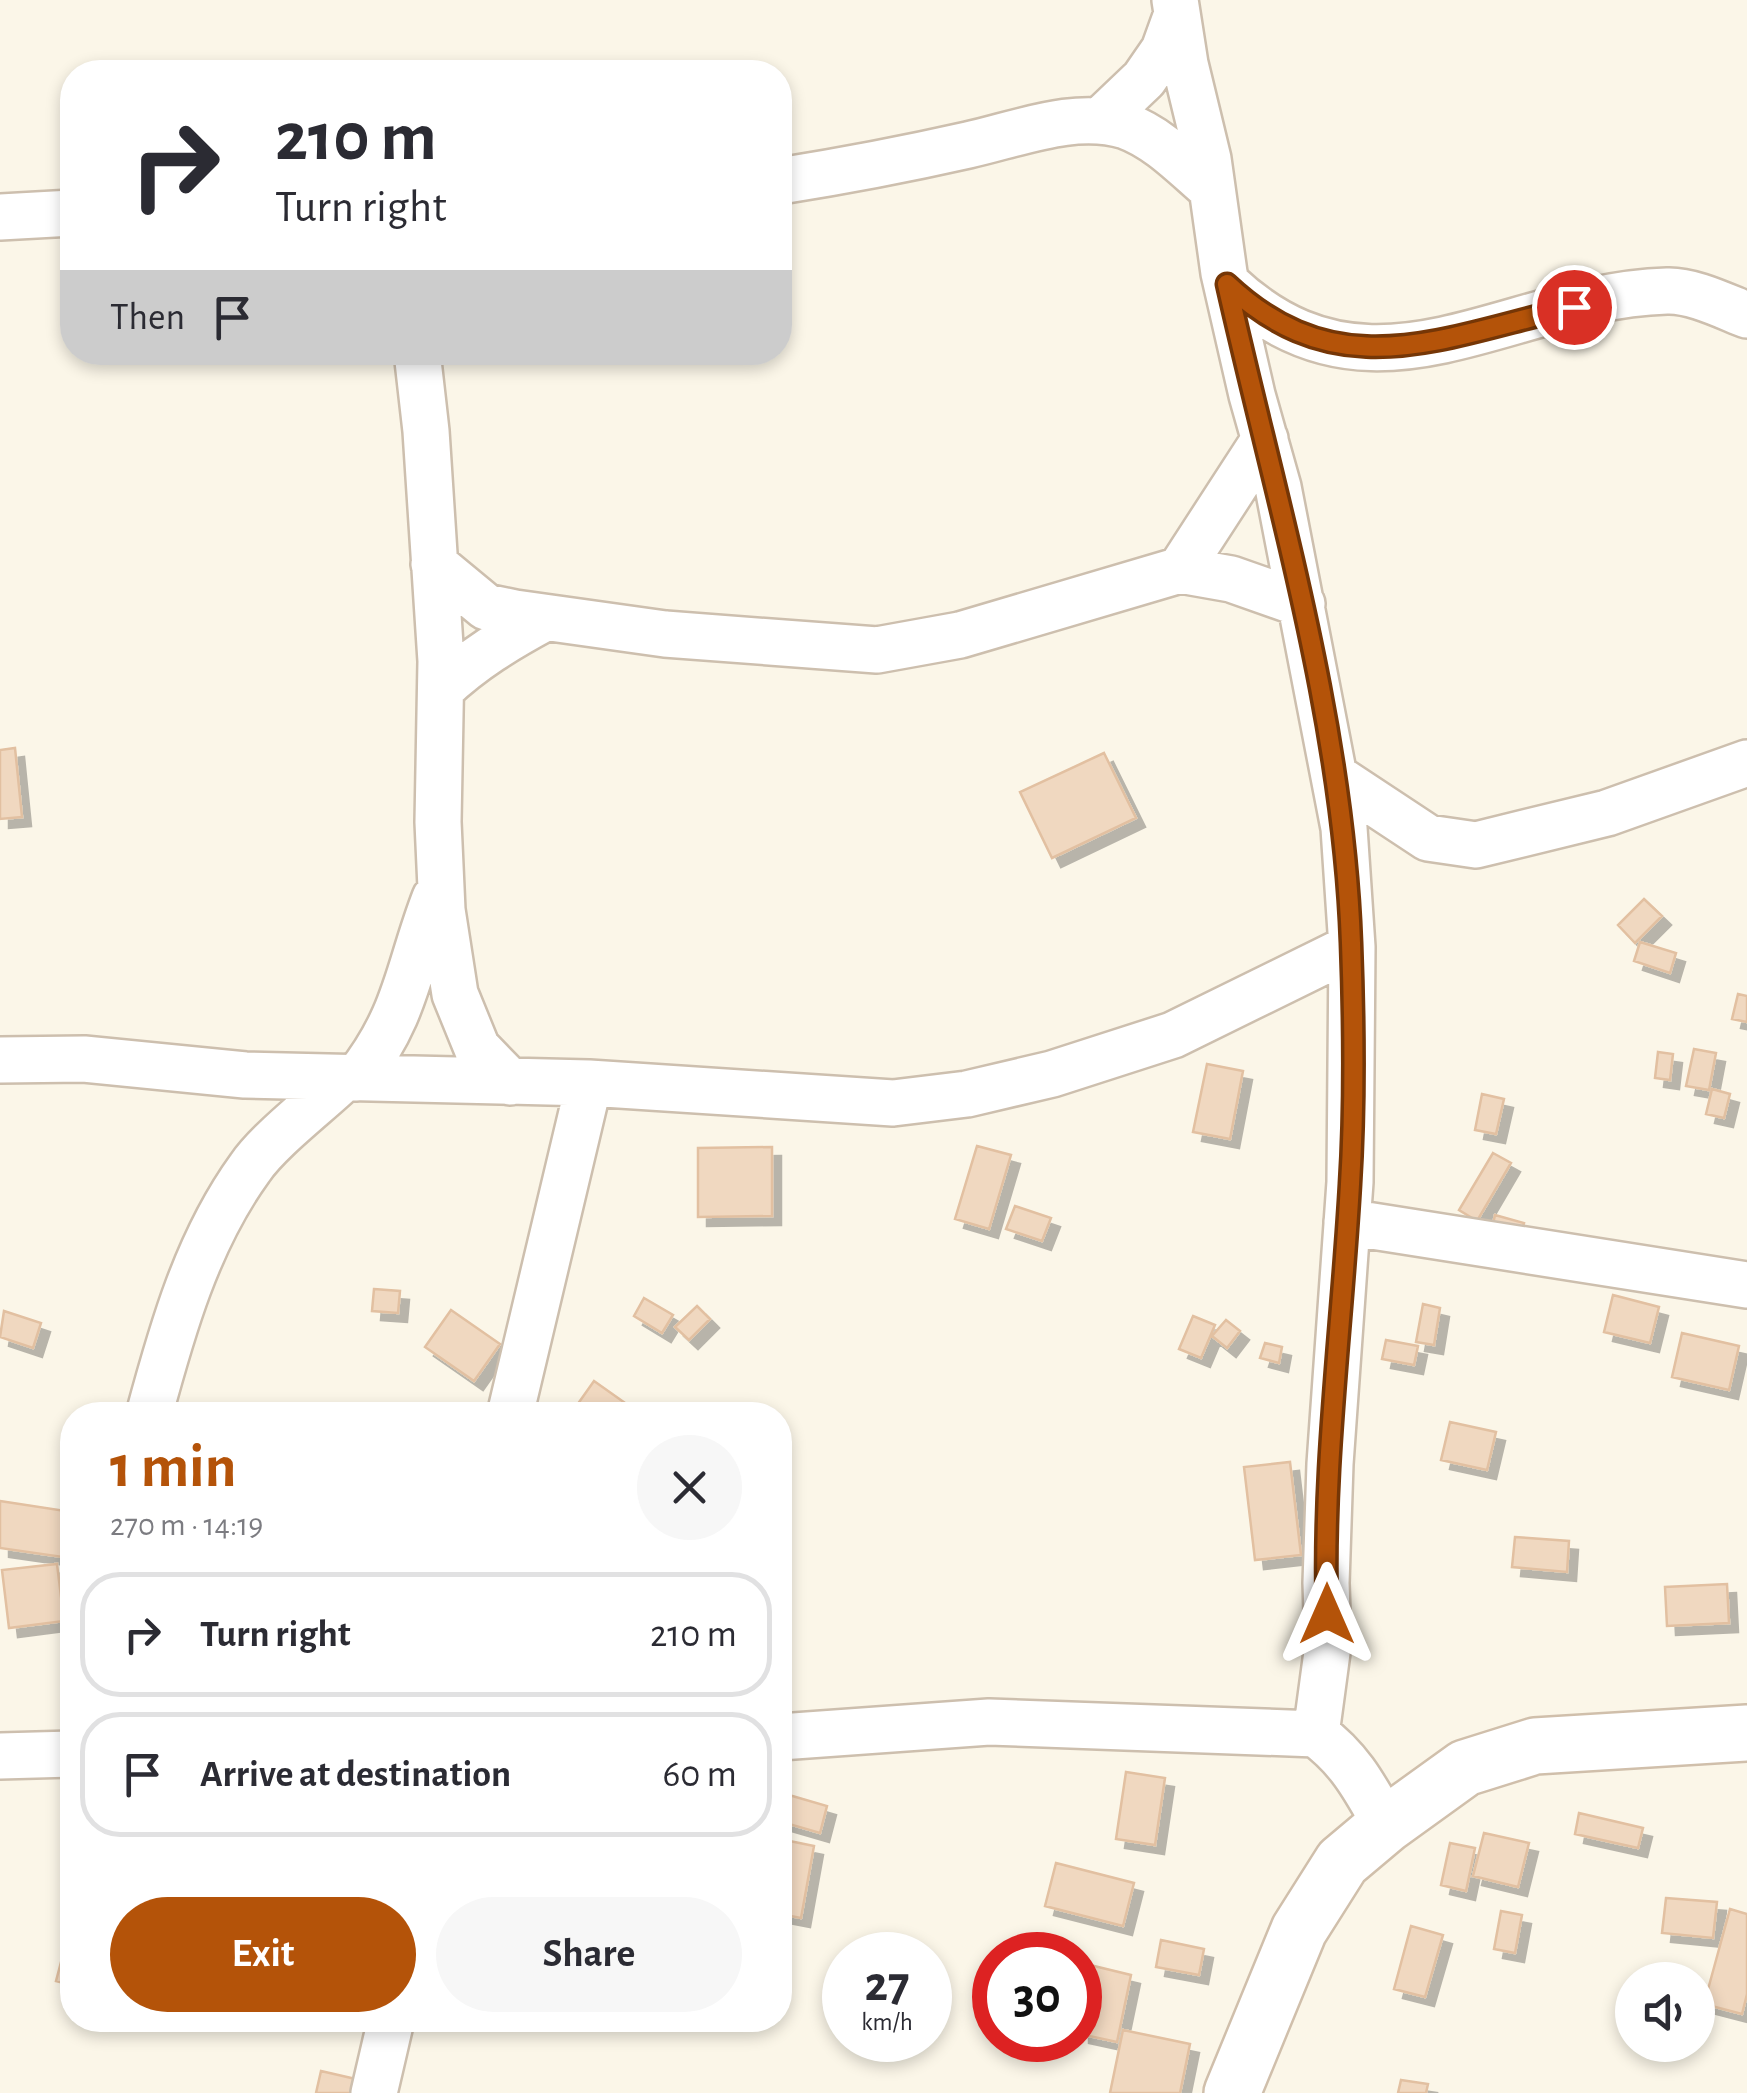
<!DOCTYPE html>
<meta charset="utf-8">
<style>
body{margin:0;font-family:"Alegreya Sans",sans-serif;background:#f7f7f7;color:#2b2b33;height:100vh;display:flex;flex-direction:column;font-size:38px;white-space:nowrap}
*{box-sizing:border-box;margin:0}
p{font-size:32px;color:#7c7c81}
.icon{flex:none;width:55px;height:55px;fill:none;stroke:currentColor;stroke-width:2;stroke-linecap:round;stroke-linejoin:round}
.map{position:relative;flex:1;overflow:hidden}
.sheet{position:absolute;left:60px;top:1402px;width:732px;height:630px;display:flex;flex-direction:column;background:#fff;border-radius:40px;box-shadow:0 5px 15px #0003}
.sheet>*{flex:none}
.banner{position:absolute;left:60px;top:60px;width:732px;height:305px;border-radius:40px;box-shadow:0 5px 15px #0003;background:#fff;color:#2b2b33;overflow:hidden}
.buttons{position:absolute;left:1615px;top:1962px;display:grid;gap:20px}
.buttons a{display:grid;place-items:center;width:100px;height:100px;border-radius:50%;background:#fff;box-shadow:0 5px 15px #0003;font-size:50px}
.speed{position:absolute;left:822px;top:1932px;display:flex;gap:20px;font-size:50px;font-weight:700;text-align:center}
.speed>*{display:grid;place-content:center;width:130px;height:130px;border-radius:50%;background:#fff;box-shadow:0 5px 15px #0003;line-height:1}
.speed small{font-size:25px;font-weight:400}
.speed .limit{border:15px solid #d22;background:#fff;color:#111}
.pin{position:absolute;display:grid;place-items:center;width:85px;height:85px;color:#fff;margin:-42px;border:5px solid #fff;border-radius:50%;box-shadow:0 2px 10px #0007}
.me{position:absolute;width:110px;margin:-55px;rotate:0deg;stroke-linejoin:round;filter:drop-shadow(0 0 8px #0008)}
.turn{display:flex;align-items:center;gap:35px;height:210px;padding:0 50px;font-size:45px}
.turn .icon{width:130px;height:130px;stroke-width:2.5}
.turn b{display:block;font-size:70px;line-height:85px}
.then{display:flex;align-items:center;height:95px;padding:0 50px;background:#0003;gap:20px;font-size:38px}
.round{display:grid;place-items:center;flex:none;width:105px;height:105px;border-radius:52px;background:#f7f7f7}
.summary{display:flex;align-items:center;justify-content:space-between;height:170px;padding:0 50px}
h1{font-size:60px;font-weight:700;line-height:75px;color:#b45309}
.cta{display:flex;gap:20px;margin-top:auto;padding:20px 50px}
.cta a{flex:1;height:115px;border-radius:60px;background:#b45309;color:#fff;font-size:40px;font-weight:700;line-height:115px;text-align:center}
.cta a+a{background:#f7f7f7;color:#2b2b33}
ul{padding:0;list-style:none}
li{display:flex;align-items:center;gap:30px;height:125px;margin:0 20px 15px;padding:0 30px;border:5px solid #e1e1e2;border-radius:40px}
li div{flex:1}
li b{display:block;font-size:38px}
li em{font-style:normal}
.map>svg:first-child{display:block}
.building{fill:#f0d8c0;stroke:#e2c0a1;stroke-width:2.5;filter:url(#shadow)}
.lines{fill:none;stroke-linecap:round;stroke-linejoin:round}
.street-casing{stroke:#cdbfae;stroke-width:50}
.secondary-casing{stroke:#d0bfab;stroke-width:60}
.street{stroke:#fff;stroke-width:45}
.secondary{stroke:#fff;stroke-width:55}
.route-casing{stroke:#753606;stroke-width:25}
.route{stroke:#b45309;stroke-width:18}
</style>
<div class="map">
<svg width="1747" height="2093" viewBox="0 0 1747 2093">
<defs>
<filter id="shadow"><feDropShadow dx="9" dy="9" stdDeviation="0" flood-color="#0004"/></filter>
</defs>
<rect width="100%" height="100%" fill="#fbf6e8"/>
<path class="building" d="M15,748L22,817L0,819V750Z
M1104,753L1136,818L1052,858L1020,792Z
M1644,899L1662,916L1635,943L1618,925Z
M1640,942L1676,953L1670,973L1634,961Z
M1738,994L1747,996V1022L1732,1019Z
M1694,1049L1716,1053L1709,1090L1686,1086Z
M1658,1052L1673,1054L1670,1080L1655,1078Z
M1207,1064L1243,1071L1230,1139L1193,1132Z
M1712,1089L1730,1094L1724,1118L1706,1114Z
M1482,1094L1504,1099L1496,1134L1475,1130Z
M977,1146L1011,1155L989,1229L955,1219Z
M772,1147V1216L698,1217V1148Z
M1493,1153L1511,1163L1477,1221L1459,1210Z
M1015,1206L1051,1218L1042,1241L1006,1229Z
M1495,1215L1524,1223L1518,1244L1490,1238Z
M374,1289L400,1291L398,1313L372,1311Z
M1613,1295L1659,1307L1650,1343L1604,1332Z
M644,1298L673,1315L662,1333L634,1316Z
M1423,1304L1440,1308L1434,1345L1416,1342Z
M697,1306L710,1319L689,1340L675,1327Z
M451,1310L500,1344L474,1381L425,1347Z
M4,1311L41,1323L33,1348L0,1337Z
M1193,1316L1215,1325L1201,1358L1179,1349Z
M1226,1320L1240,1331L1227,1348L1212,1336Z
M1682,1333L1739,1346L1729,1390L1672,1377Z
M1386,1340L1418,1346L1414,1365L1382,1359Z
M1265,1343L1282,1347L1279,1363L1260,1358Z
M594,1381L642,1415H570Z
M1450,1422L1496,1432L1487,1470L1441,1460Z
M1290,1462L1301,1555L1255,1560L1244,1467Z
M0,1501L72,1512V1595L64,1594L70,1558L0,1548Z
M1515,1537L1569,1541L1567,1572L1512,1567Z
M57,1564L64,1621L9,1628L2,1570Z
M1727,1584L1729,1623L1667,1626L1665,1587Z
M1126,1772L1165,1778L1155,1845L1116,1839Z
M789,1795L827,1806L820,1833L782,1822Z
M1579,1813L1643,1828L1638,1848L1575,1834Z
M1484,1833L1529,1843L1518,1887L1473,1876Z
M780,1839L814,1846L801,1918L780,1914Z
M1450,1843L1475,1848L1466,1891L1441,1885Z
M1056,1863L1134,1883L1123,1926L1045,1906Z
M1666,1898L1717,1902L1713,1938L1662,1933Z
M1730,1909L1747,1914V1994L1742,2014L1704,2004Z
M1501,1911L1522,1915L1515,1953L1494,1949Z
M1411,1926L1443,1935L1425,1997L1394,1989Z
M1161,1940L1204,1949L1199,1975L1156,1967Z
M66,1943L72,1945V1985L56,1981Z
M1090,1965L1131,1975L1117,2042L1080,2034V2011Z
M1123,2030L1190,2044L1180,2093H1110Z
M321,2071L373,2083L371,2093H316Z
M1401,2080L1428,2084L1426,2093H1398Z"/>
<g class="lines">
<defs>
<path id="street" d="M1175,0L1185,64L1208,159L1224,273L1252,395L1278,487L1344,828L1352,947L1350,1182L1330,1464L1326,1583L1328,1645L1316,1734
M1101,120L1144,79L1164,50L1177,14
M780,181C843,171 906,159 968,145C1018,134 1075,110 1126,126C1159,138 1185,166 1212,189
M0,217L72,213
M1227,284C1372,421 1507,295 1667,291C1692,290 1724,306 1747,315
M417,352L426,431L441,661L438,822L442,910L455,994L477,1048L510,1082
M434,564L486,607L515,613L665,634L877,650L960,635L1180,570L1231,579L1302,604
M1180,570L1265,439
M441,689C473,659 506,639 545,618
M1334,776L1428,838L1476,845L1607,813L1747,763
M0,1060L84,1059L245,1075L589,1083L893,1103L967,1094L1052,1074L1173,1035L1352,947
M357,1078C407,1015 408,968 435,898
M1347,1222L1747,1285
M149,1415C172,1330 197,1241 250,1168C269,1140 318,1103 344,1078
M510,1415L589,1083
M780,1737L989,1722L1316,1734C1351,1760 1365,1788 1386,1825
M0,1756L72,1754
M374,2093L391,2020"/>
<path id="secondary" d="M1232,2093L1299,1930L1342,1862L1386,1825L1465,1768L1535,1746L1747,1733"/>
</defs>
<use href="#street" class="street-casing"/>
<use href="#secondary" class="secondary-casing"/>
<use href="#street" class="street"/>
<use href="#secondary" class="secondary"/>
</g>
<g class="lines">
<defs>
<path id="route" d="M1327,1614C1322,1471 1342,1327 1350,1184C1355,1105 1354,1022 1351,943C1343,719 1276,502 1227,284C1340,390 1444,336 1574,307"/>
</defs>
<use href="#route" class="route-casing"/>
<use href="#route" class="route"/>
</g>
</svg>
<div class="buttons">
<a><svg class="icon" aria-label="sound" viewBox="0 0 24 24"><path d="M4 9h4l5-4v14l-5-4H4zM17 9q2 3 0 6"/></svg></a>
</div>
<div class="speed"><div>27<small>km/h</small></div><div class="limit">30</div></div>
<div class="pin" style="left:1574px;top:307px;background:#d93025"><svg class="icon" aria-label="arrive" viewBox="0 0 24 24"><path d="M6 21V4h12l-3 4 3 4H6"/></svg></div>
<svg class="me" style="left:1327px;top:1614px" viewBox="-20 -20 40 40"><path d="M0-17L14 15 0 8-14 15z" fill="#b45309" stroke="#fff" stroke-width="4"/></svg>
<div class="banner">
<div class="turn"><svg class="icon" aria-label="right" viewBox="0 0 24 24"><path d="M7 20v-9h11M14 6l5 5-5 5"/></svg><div><b>210 m</b>Turn right</div></div>
<div class="then">Then<svg class="icon" aria-label="arrive" viewBox="0 0 24 24"><path d="M6 21V4h12l-3 4 3 4H6"/></svg></div>
</div>
<section class="sheet">
<div class="summary"><div><h1>1 min</h1><p>270 m · 14:19</p></div><a class="round"><svg class="icon" aria-label="close" viewBox="0 0 24 24"><path d="M6 6l12 12M18 6L6 18"/></svg></a></div>
<ul>
<li><svg class="icon" aria-label="right" viewBox="0 0 24 24"><path d="M7 20v-9h11M14 6l5 5-5 5"/></svg><div><b>Turn right</b></div><em>210 m</em></li>
<li><svg class="icon" aria-label="arrive" viewBox="0 0 24 24"><path d="M6 21V4h12l-3 4 3 4H6"/></svg><div><b>Arrive at destination</b></div><em>60 m</em></li>
</ul>
<div class="cta"><a>Exit</a><a>Share</a></div>
</section>
</div>
